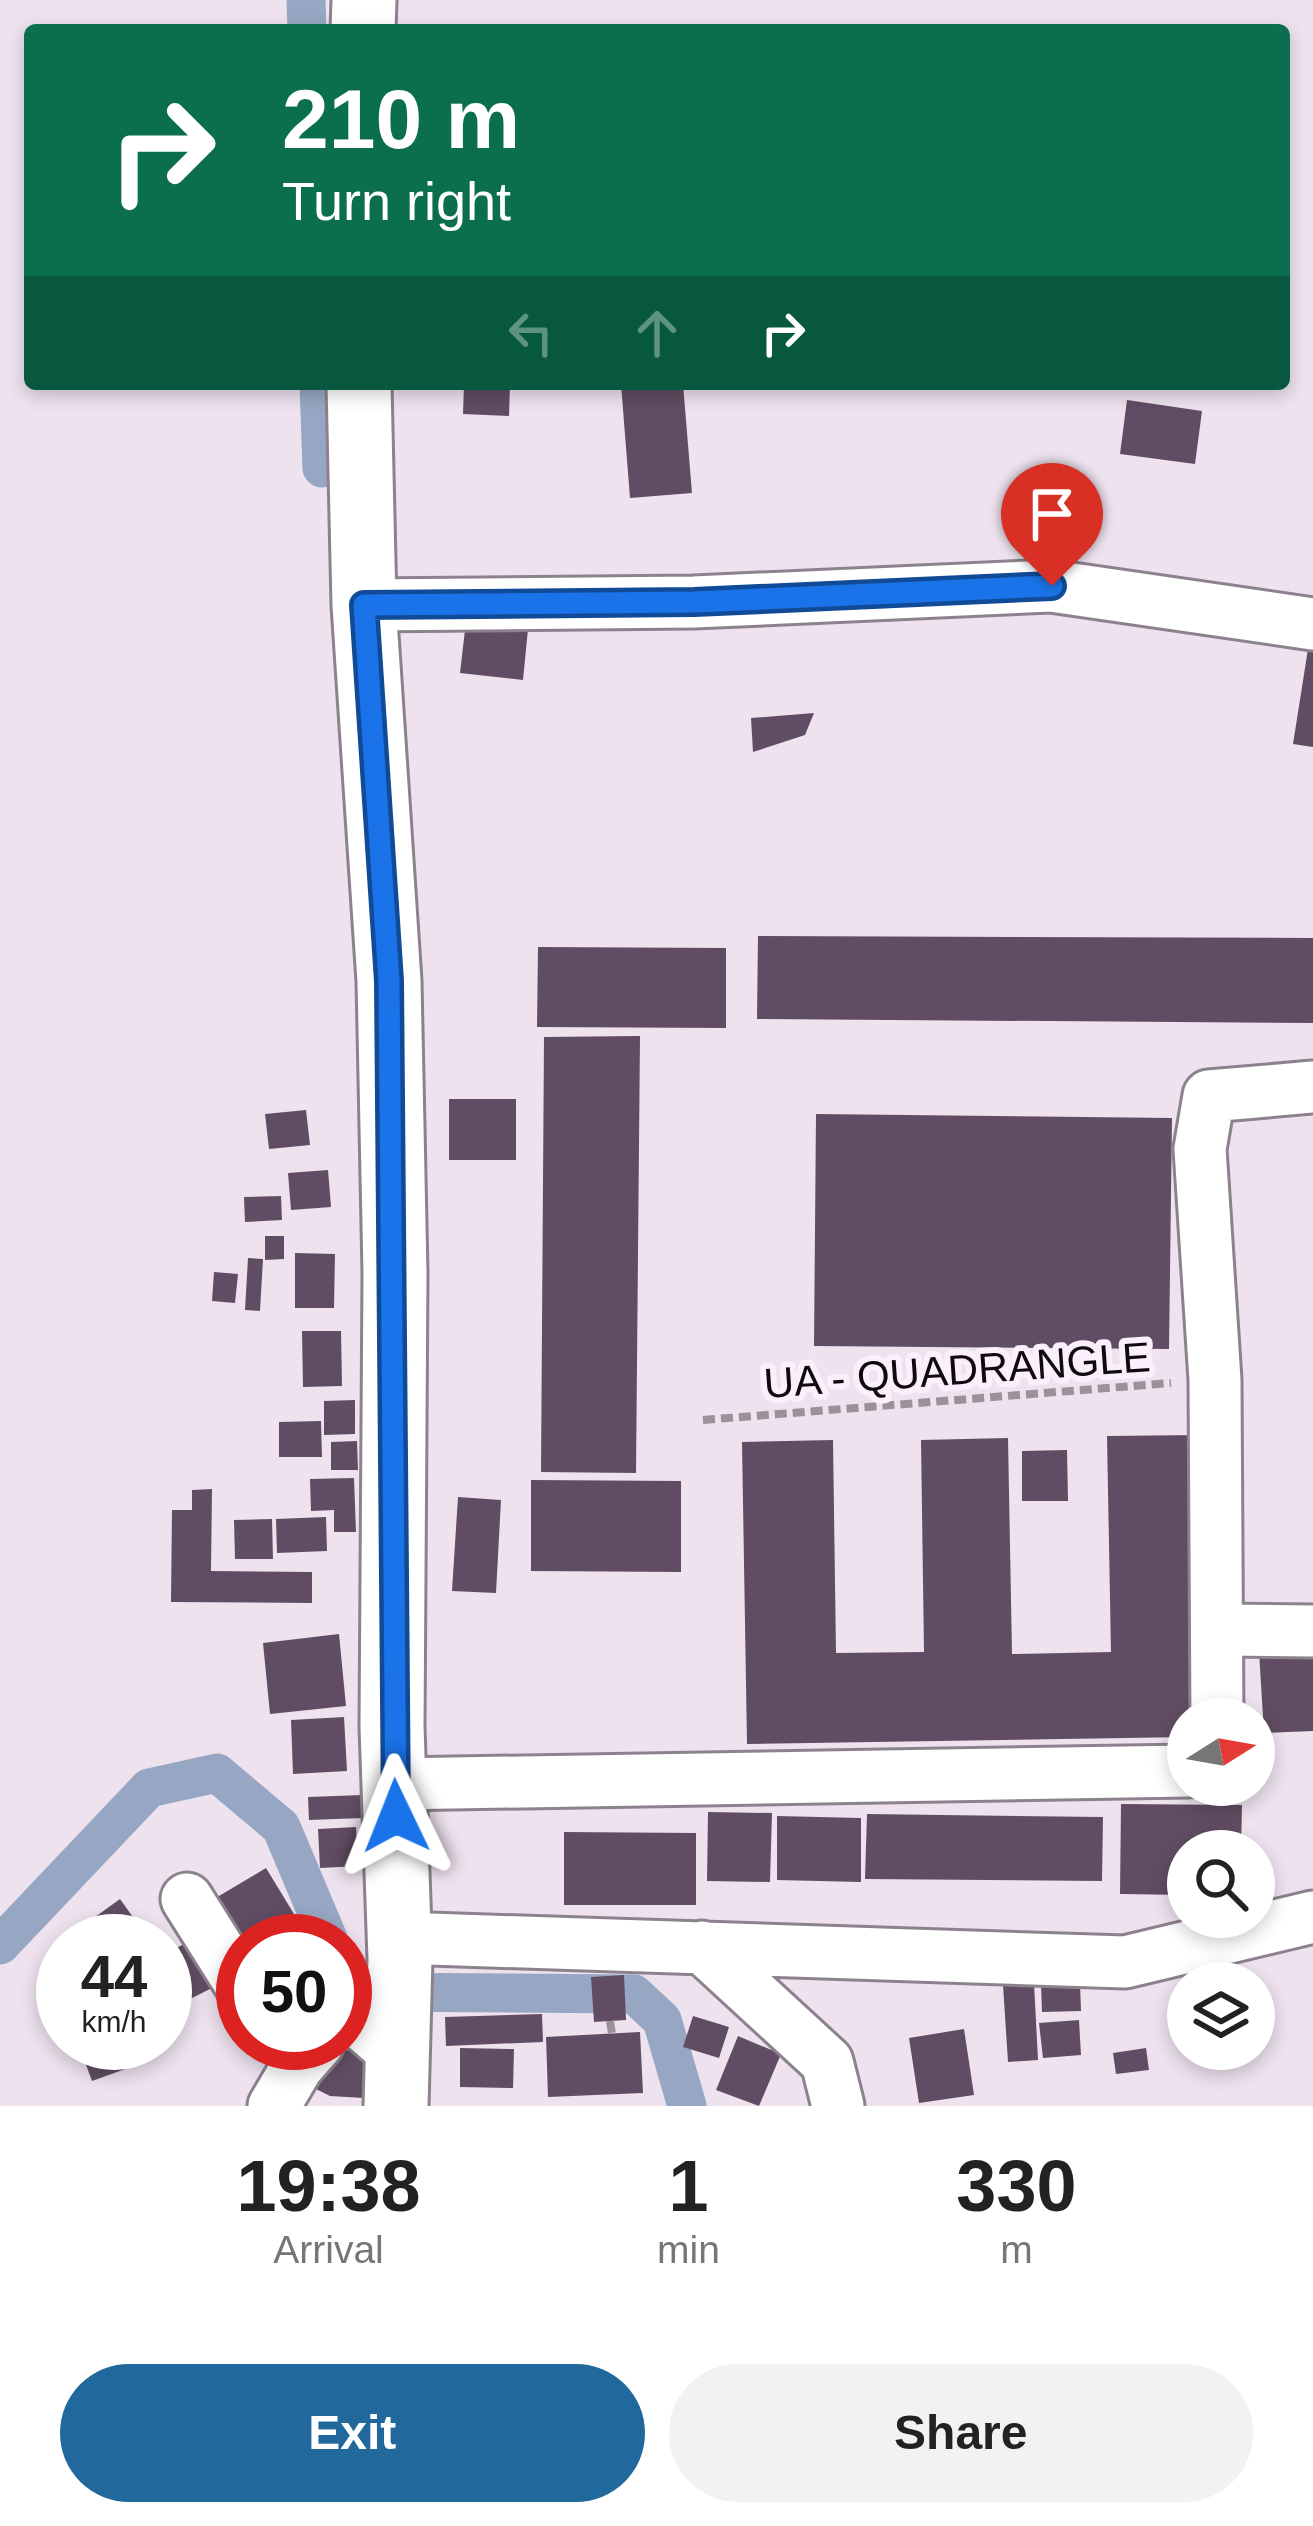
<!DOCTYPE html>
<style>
body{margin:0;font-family:Helvetica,sans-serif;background:#f2f2f2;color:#222;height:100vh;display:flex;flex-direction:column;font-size:45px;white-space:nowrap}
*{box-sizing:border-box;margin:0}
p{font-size:39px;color:#767676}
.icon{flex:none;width:66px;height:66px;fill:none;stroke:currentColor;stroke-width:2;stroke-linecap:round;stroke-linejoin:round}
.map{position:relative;height:2106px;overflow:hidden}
.side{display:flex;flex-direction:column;background:#fff;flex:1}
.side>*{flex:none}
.hud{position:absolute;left:24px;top:24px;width:1266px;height:366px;border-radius:12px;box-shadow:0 6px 18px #0003;background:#0b6e4f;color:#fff;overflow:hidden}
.needle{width:78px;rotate:79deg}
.tools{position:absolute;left:1167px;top:1698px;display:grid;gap:24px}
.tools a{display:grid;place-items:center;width:108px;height:108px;border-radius:50%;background:#fff;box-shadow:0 6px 18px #0003;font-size:60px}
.speed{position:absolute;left:36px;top:1914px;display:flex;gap:24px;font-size:60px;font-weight:700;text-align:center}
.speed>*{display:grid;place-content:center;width:156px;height:156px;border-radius:50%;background:#fff;box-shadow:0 6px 18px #0003;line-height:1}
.speed small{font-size:30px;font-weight:400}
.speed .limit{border:18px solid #d22;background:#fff;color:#111}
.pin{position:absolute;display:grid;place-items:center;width:102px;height:102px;color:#fff;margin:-123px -51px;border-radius:50% 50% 50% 0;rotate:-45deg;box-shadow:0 0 12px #0007}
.pin .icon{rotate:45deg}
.me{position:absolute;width:132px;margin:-66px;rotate:358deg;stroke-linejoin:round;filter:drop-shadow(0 0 9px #0008)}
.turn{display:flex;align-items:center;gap:42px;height:252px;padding:0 60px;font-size:54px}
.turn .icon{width:156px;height:156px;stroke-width:2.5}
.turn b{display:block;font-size:84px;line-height:102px}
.lanes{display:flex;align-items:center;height:114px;padding:0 60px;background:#0003;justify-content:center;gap:60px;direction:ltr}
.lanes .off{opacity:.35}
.eta{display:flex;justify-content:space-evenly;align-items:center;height:204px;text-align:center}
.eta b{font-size:72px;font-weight:600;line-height:84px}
.primary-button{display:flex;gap:24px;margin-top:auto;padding:24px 60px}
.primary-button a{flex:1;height:138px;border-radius:72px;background:#21689c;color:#fff;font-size:48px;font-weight:600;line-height:138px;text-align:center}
.primary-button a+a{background:#f2f2f2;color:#222}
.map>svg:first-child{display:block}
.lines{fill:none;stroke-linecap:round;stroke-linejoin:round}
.canal{stroke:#97a7c3;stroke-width:39}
.building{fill:#614d63}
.minor-casing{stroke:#8c828d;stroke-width:57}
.major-casing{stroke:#8c828d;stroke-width:69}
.path{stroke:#9a919a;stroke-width:8;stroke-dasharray:12 6;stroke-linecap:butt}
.minor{stroke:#fff;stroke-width:51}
.major{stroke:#fff;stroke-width:63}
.route-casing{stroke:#114b97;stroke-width:30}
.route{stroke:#1a73e8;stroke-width:21}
.labels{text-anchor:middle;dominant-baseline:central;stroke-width:12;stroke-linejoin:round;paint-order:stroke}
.street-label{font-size:42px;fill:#0e0a0e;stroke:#faeffb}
</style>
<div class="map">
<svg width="1313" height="2106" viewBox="0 0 1313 2106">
<rect width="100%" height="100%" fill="#ede2ee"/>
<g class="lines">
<path class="canal" d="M306,0L307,30
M319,384L322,468
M0,1945L149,1788L217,1773L281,1827L329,1941
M345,1980L360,1992L634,1994L662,2020L687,2106"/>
</g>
<path class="building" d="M464,384H510L509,416L463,414Z
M621,384H683L692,493L630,498Z
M1127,400L1202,411L1195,464L1120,454Z
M467,613L529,619L523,680L460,673Z
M1308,649L1313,650V747L1293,744Z
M814,713L805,735L753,752L751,718Z
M758,936L1313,938V1023L757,1019Z
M538,947L726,948V1028L537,1027Z
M640,1036L636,1473L541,1472L544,1037Z
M449,1099H516V1160H449Z
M306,1110L310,1145L269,1149L265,1114Z
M816,1114L1172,1118L1169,1349L814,1346Z
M328,1170L331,1207L291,1210L288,1173Z
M281,1196L282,1220L245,1222L244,1197Z
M265,1236H284V1259L265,1260Z
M295,1253L335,1254L334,1308H295Z
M248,1258L263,1259L260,1311L245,1310Z
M214,1272L238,1274L235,1303L212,1301Z
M302,1331H341L342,1386L303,1387Z
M355,1400V1434L324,1435V1401Z
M321,1421L322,1457H279V1422Z
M1198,1435L1202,1719H1188V1737L747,1744L742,1442L833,1440L836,1653L924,1652L921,1440L1008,1438L1012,1654L1111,1652L1107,1436Z
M357,1441L358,1470H331V1442Z
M1067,1450L1068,1501H1022V1451Z
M354,1478L356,1532H334V1510L311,1511L310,1479Z
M531,1480L681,1481V1572L531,1571Z
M212,1489L211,1571L312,1572V1603L171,1602L172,1510H192V1490Z
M458,1497L501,1500L496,1593L452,1591Z
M326,1517L327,1551L277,1553L276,1519Z
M272,1519L273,1559H235L234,1520Z
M339,1634L346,1706L270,1714L263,1643Z
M1313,1649V1731L1264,1733L1259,1652Z
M344,1717L347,1771L293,1774L291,1720Z
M362,1795L363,1818L309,1820L308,1797Z
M1121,1804L1242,1805L1241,1851H1188V1895L1120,1894Z
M708,1812L772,1813L770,1882L707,1881Z
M867,1814L1103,1817L1102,1881L865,1879Z
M777,1816L861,1818V1882L777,1880Z
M356,1827L358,1866L320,1868L318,1829Z
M564,1832L696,1833V1905H564Z
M266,1868L305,1932L290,1941H243L214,1899Z
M120,1899L150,1941H62Z
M199,1936L222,1983L186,2001L165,1954Z
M624,1975L626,2020L594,2022L591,1977Z
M1034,1983L1038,2060L1008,2062L1003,1985Z
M1080,1984L1081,2011L1042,2012L1041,1985Z
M542,2014L543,2042L446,2046L445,2017Z
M693,2016L729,2027L719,2058L683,2047Z
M1079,2020L1081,2055L1043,2058L1039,2023Z
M964,2029L974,2095L919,2103L909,2038Z
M640,2032L643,2093L548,2097L546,2037Z
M738,2036L781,2054L759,2106L716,2090Z
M78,2043H135L142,2063L92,2081Z
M333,2043H367L364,2098L330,2096L314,2088Z
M460,2048L514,2049L513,2088L460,2087Z
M1146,2048L1149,2070L1116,2074L1113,2053Z"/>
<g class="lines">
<defs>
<path id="minor" d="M364,605L694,602L1051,586L1313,624
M1219,1630L1313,1631
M1217,1719L1215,1380L1200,1149L1209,1096L1313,1087
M395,1784L1188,1771
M187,1899L243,1988
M400,1938L1125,1962L1313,1917
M702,1947L827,2062L838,2106
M345,2022L358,2021L396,2054
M274,2106L297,2067L318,2043"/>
<path id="major" d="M363,30L364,0
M359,384L364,605L389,981L395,1273L392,1727L400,1959L396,2106"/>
</defs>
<use href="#minor" class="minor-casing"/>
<use href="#major" class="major-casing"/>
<path class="path" d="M703,1420L1171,1383
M610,2021L612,2034"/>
<use href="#minor" class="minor"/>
<use href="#major" class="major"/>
</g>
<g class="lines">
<defs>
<path id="route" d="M396,1816L389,981L364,605L694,602L1052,586"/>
</defs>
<use href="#route" class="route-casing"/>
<use href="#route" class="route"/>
</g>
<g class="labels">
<g class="street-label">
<text transform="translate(957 1370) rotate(-4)">UA - QUADRANGLE</text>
</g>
</g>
</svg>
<div class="tools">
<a><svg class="needle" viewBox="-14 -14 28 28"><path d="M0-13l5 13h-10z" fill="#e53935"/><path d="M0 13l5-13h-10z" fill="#767676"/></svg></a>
<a><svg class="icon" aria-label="search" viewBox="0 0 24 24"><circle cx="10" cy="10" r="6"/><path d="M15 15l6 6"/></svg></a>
<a><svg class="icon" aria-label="layers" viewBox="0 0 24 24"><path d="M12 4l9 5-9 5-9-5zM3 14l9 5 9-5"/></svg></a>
</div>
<div class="speed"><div>44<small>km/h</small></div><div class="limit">50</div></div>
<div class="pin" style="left:1052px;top:586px;background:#d93025"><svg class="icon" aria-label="arrive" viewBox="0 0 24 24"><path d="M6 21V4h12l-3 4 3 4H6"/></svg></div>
<svg class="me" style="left:396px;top:1816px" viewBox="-20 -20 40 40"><path d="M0-17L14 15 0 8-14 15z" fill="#1a73e8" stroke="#fff" stroke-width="4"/></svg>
<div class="hud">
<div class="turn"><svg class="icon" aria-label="right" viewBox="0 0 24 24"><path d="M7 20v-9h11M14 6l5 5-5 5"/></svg><div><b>210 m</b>Turn right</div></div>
<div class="lanes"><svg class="icon off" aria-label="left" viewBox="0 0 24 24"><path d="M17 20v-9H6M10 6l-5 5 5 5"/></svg><svg class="icon off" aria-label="ahead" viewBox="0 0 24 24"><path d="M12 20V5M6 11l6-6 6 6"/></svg><svg class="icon" aria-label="right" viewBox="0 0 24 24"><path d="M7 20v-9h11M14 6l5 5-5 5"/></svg></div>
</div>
</div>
<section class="side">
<div class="eta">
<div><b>19:38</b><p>Arrival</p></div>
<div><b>1</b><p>min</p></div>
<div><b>330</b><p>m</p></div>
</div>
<div class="primary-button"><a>Exit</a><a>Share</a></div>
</section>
